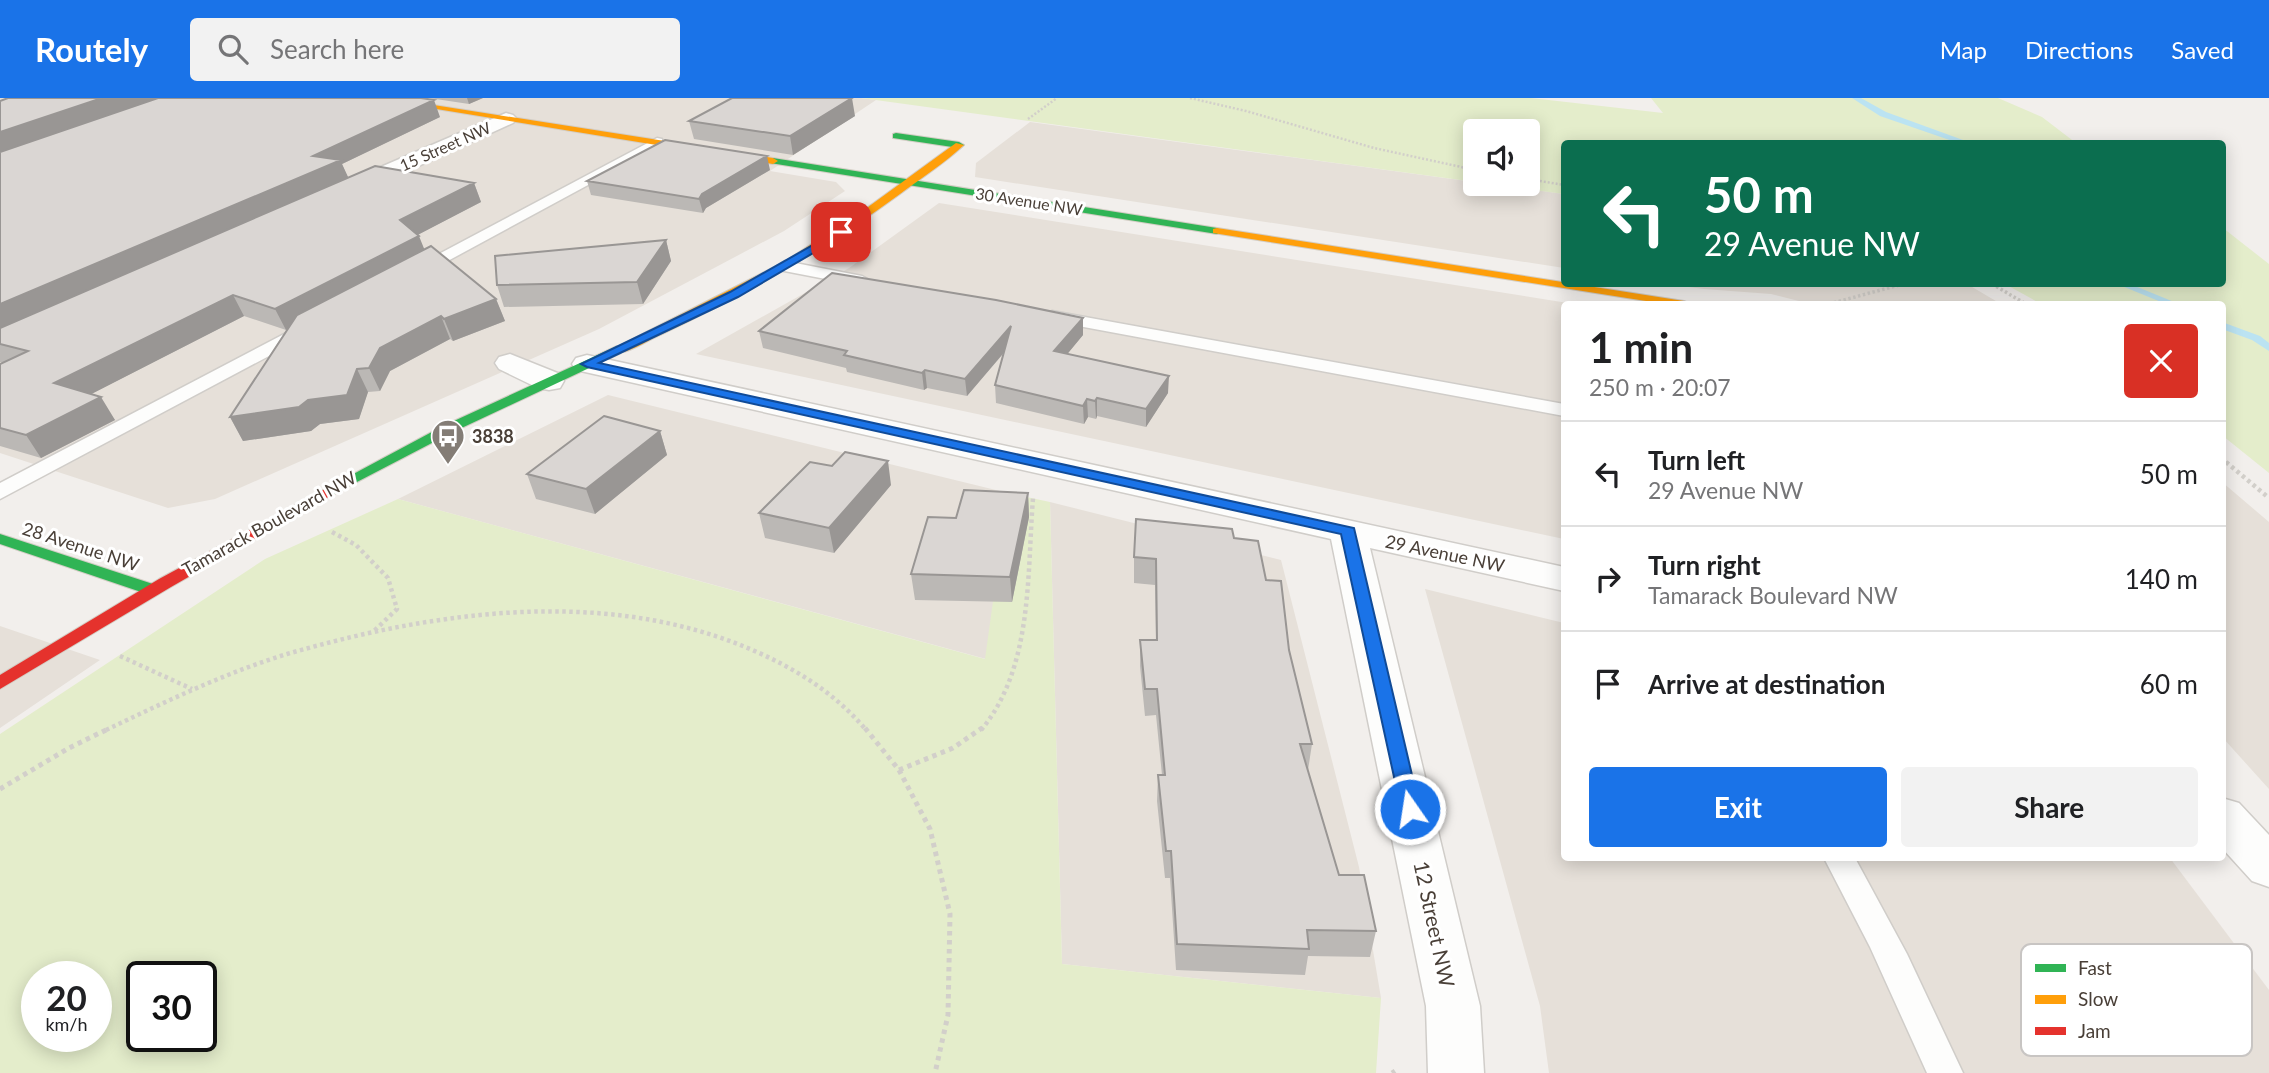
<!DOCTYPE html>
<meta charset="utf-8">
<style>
body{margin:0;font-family:Lato,sans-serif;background:#f2f2f2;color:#202124;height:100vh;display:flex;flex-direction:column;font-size:26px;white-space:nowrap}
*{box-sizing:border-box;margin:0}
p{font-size:23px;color:#757577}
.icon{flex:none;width:38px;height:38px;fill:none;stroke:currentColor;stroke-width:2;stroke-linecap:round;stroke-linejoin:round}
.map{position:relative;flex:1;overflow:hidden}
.sheet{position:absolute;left:1561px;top:203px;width:665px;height:560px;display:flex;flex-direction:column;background:#fff;border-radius:7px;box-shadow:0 4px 18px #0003}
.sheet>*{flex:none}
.banner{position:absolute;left:1561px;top:42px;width:665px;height:147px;border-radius:7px;box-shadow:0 4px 18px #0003;background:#0b6e4f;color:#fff;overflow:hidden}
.buttons{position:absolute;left:1463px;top:21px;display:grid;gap:14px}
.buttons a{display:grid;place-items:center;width:77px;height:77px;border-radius:7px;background:#fff;box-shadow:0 4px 18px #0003;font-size:35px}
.speed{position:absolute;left:21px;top:863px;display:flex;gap:14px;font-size:35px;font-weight:700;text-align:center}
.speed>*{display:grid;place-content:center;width:91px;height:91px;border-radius:50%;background:#fff;box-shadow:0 4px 18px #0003;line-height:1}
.speed small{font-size:18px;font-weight:400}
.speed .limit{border:4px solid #111;border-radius:10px;background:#fff;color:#111}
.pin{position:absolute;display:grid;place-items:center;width:60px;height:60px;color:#fff;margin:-30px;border-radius:14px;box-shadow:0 4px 10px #0006}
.me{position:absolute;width:77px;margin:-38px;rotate:347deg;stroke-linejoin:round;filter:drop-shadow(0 0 5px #0008)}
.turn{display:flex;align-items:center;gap:24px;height:147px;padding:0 28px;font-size:32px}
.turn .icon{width:91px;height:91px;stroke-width:2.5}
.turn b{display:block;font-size:49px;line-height:60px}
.round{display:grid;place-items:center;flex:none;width:74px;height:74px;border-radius:7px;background:#f2f2f2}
.overview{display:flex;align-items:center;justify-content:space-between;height:119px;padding:0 28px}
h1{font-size:42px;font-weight:700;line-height:52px}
.button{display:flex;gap:14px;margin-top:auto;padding:14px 28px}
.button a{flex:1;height:80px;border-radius:7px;background:#1a73e8;color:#fff;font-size:28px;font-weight:700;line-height:80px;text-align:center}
.button a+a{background:#f2f2f2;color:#202124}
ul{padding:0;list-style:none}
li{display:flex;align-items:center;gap:21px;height:105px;padding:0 28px;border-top:2px solid #e0e0e0}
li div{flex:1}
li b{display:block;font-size:26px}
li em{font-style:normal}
header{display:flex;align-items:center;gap:42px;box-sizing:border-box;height:98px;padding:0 35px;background:#1a73e8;color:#fff}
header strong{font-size:33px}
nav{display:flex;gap:38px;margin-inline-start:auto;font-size:24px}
.search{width:490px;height:63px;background:#f2f2f2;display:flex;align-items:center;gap:18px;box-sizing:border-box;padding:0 24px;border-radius:7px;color:#757577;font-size:26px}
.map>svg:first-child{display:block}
.residential{fill:#e6e0d9}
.green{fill:#e4edcb;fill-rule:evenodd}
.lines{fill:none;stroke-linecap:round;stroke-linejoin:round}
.stream{fill:#bbe3f2;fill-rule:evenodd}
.lane-casing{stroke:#d0cdc9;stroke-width:3}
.street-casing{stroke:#d0cdc9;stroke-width:3}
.fast-casing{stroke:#d3cdc4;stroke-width:2}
.slow-casing{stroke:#d3cdc4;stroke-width:2}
.jam-casing{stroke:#d3cdc4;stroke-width:2}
.path-far3{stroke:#d2cfca;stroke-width:2.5;stroke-dasharray:2 2;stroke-linecap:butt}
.path-far2{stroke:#d2cfca;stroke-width:3.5;stroke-dasharray:2.5 2.5;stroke-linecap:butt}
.path-far1{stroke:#d2cfca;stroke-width:4.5;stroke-dasharray:3.5 3.5;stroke-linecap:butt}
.path{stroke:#d2cfca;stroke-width:5;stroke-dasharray:4.5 4.5;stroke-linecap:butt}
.lane{fill:#fdfdfc;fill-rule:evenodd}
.street{fill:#fdfdfc;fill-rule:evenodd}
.fast{fill:#30b455;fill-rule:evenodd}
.slow{fill:#ff9f0a;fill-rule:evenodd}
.jam{fill:#e5322d;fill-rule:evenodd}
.wall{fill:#bbb8b5}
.shaded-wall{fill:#999694}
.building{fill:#dad6d3;stroke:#999694;stroke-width:2}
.route{fill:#1a73e8;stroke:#114b97;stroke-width:2}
.labels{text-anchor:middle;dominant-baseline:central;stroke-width:6;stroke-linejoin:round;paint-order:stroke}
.far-street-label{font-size:16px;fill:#493f37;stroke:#fff}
.poi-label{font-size:18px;font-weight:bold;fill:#493f37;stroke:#fff;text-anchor:start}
.street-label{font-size:18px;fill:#493f37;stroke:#fff}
.near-street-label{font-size:21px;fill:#493f37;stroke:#fff}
.key{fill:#fff;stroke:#c8c5c3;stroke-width:2}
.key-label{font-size:19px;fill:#493f37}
</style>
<header>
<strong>Routely</strong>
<div class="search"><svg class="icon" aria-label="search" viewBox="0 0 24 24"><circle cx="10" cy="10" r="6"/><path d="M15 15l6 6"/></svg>Search here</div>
<nav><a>Map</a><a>Directions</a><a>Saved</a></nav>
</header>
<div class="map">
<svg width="2269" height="975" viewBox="0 0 2269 975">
<rect width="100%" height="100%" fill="#f2efec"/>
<path class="residential" d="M0,0H861L876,2L770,73L836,84L845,93L784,133L599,231L215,401L168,410L0,355Z
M1030,24L1564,96V170L975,79L976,65Z
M939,105L1574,206H1564V441L696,256L849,170Z
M1666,186H1967L2001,206H1811L1771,196L1704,191Z
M608,297L1008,395L986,561L398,401Z
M2222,384L2269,424V691L2223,640Z
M1050,404L1281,462L1359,769L1381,900L1062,866Z
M1425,491L1564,525V760H2170L2269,892V975H1549L1540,908Z
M0,528L100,562L0,630Z"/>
<path class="green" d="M861,0H1531L1663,15L1651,0H1998L2042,19L2076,45L1564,46V96L1487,86H1528V33H1475V84Z
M2223,130L2269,166V375L2223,338L2222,206H2041L2005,186H2222Z
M1008,395L1050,404L1062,866L1381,900L1376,975H0V636L265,461L398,401L985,561ZM37,878H96V938H37ZM142,878H201V938H142Z"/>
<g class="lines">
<path class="stream" d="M1852,0H1861L1886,14L1974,46H1961L1880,18Z
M2117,186H2130L2179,206H2166Z
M2222,224L2260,238L2269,245V253L2252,242L2222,231Z"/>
<defs>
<path id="lane" d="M657,40L662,41V47L420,178H408L405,174Z
M785,163L862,178L871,183L862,188L779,172L777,168Z
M1052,213L1564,306V318L1046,222L1043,218Z
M307,224L316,230L314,234L0,401V385Z
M1824,760H1855L1907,856L1963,975H1927L1870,849Z"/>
<path id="street" d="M506,15L513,17L517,21L513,25L355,97H339L335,92L339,87Z
M510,256L560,276L564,283L560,290L549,292L538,290L499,271L495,265L499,259Z
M587,257L1564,469V493L1370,450L1480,908L1484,975H1428L1426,908L1331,441L576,272L572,266L576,260Z
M2222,700L2239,705L2269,737V789L2252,783L2222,750Z"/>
<path id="fast" d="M896,35L959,44L964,47L959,50L893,40V36Z
M773,60L1217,130L1222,133L1217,136L770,65V61Z
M617,248L621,249V255L453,334L330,398H320L318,395L443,328Z
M0,436L156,487L158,491L150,496L144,495L0,446Z"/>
<path id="slow" d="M369,0H389L773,60L778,63L773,66Z
M956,45L964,47C945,65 921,80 900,96C825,151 746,197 662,236C648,242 627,257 613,255L611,252L784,164L864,112Z
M1217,130L1684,203L1690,206H1665L1213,135V131Z"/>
<path id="jam" d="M325,391L330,392L332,395L330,398L171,489L0,591V577L159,481Z"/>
</defs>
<use href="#lane" class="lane-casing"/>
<use href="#street" class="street-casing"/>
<use href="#fast" class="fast-casing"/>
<use href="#slow" class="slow-casing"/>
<use href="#jam" class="jam-casing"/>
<path class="path-far3" d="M1190,0L1246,13L1374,50L1475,72
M1028,21L1057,0
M1528,81L1564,87"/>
<path class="path-far2" d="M1992,186L2026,206
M1829,206L1903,186
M2222,361L2228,366"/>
<path class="path-far1" d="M2226,364L2269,400
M332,434L356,447L388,480L397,511L374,533
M120,558L192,591
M106,632C165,604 225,575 287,556C436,513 604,489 750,551C795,570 835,595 866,632
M981,632C1033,570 1027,477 1033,400"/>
<path class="path" d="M865,630L899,672L930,731L950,816L948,917L935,975
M899,672L953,650L982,630
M0,691L69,650L110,630
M1392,975L1395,973"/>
<use href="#lane" class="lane"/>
<use href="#street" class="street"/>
<use href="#fast" class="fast"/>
<use href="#slow" class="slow"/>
<use href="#jam" class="jam"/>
</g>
<path class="wall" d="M429,0H483L469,6Z
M0,3L440,19L342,66L348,80L474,85L481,104L417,137L424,151L496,201L505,223L453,243L450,241L390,273L380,293L368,294L359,321L320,326L311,333L243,343L230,319L287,231L286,232L244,218L91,296L115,322L41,360L0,348V266L3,265L0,264Z
M855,18L793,57L694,41L689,23Z
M770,72L706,110L703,115L591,97L587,83Z
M666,142L671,163L643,206L504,209L497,187Z
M759,233L1083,237L1067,256L1168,295L1146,329L1097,318L1096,321L1088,319L1084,326L996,305L995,287L1003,256L967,298L927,290L924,292L847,274L846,270L763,250Z
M660,333L667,357L595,416L536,401L527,376Z
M891,387L834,455L765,440L759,415Z
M1028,395L1029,419L1012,504L915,502L911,476L956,420Z
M1234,440L1266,482L1289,552L1312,646L1308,672L1339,777L1376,833L1370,859L1308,858L1305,877L1176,872L1170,780H1165L1157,703L1158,677H1162L1156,617L1145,618L1140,568V542H1156L1155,487L1134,485V459Z"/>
<path class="shaded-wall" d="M102,0H161L0,55V34Z
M467,0H483L469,6Z
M852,0L855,18L793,57L790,38Z
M434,2L440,19L342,66L349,81L0,233V206L313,58Z
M767,58L770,72L706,110L703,115L699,101L702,96Z
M474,85L481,104L408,142L400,122Z
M419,138L427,158L286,232L275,211Z
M666,142L671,163L643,206L637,184Z
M233,197L244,218L68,308L54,285Z
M496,201L505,223L453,243L444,221Z
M441,218L450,241L390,273L380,293L369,270L380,250Z
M1083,220V237L1055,271L1054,253Z
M1011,228L1012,245L967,298L965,281Z
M357,271L368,294L359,321L320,326L311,333L243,343L230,319L308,302Z
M925,272L927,290L924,292L922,275Z
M1169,278L1168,295L1146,329V311Z
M101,299L115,322L41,360L26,337Z
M1097,300V318L1096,321L1095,303Z
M1087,301L1088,319L1084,326L1083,308Z
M660,333L667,357L595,416L586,391Z
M888,363L891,387L834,455L829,430Z
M1028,395L1029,419L1012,504L1010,479Z"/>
<path class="building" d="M8,0H102L0,34V3Z
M158,0H421L434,2L313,58L341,62L0,206V54Z
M732,0H852L790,38L689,23Z
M665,42L767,58L702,96L699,101L587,83Z
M375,68L474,85L400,122L419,138L275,211L233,197L54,285L101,299L26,337L0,330V266L28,253L0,246V230Z
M666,142L637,184L497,187L495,158Z
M431,148L496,201L444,221L441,218L380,250L369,270L357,271L347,297L308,302L299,309L230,319L297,217Z
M832,175L996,202L1083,220L1054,253L1169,278L1146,311L1097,300L1095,303L1087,301L1083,308L995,287L1011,228L965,281L925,272L922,275L844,257L847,253L759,233Z
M604,318L660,333L586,391L527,376Z
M845,354L888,363L829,430L759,415L810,364L832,368Z
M964,392L1028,395L1010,479L911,476L928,419L956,420Z
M1136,421L1232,431L1234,440L1258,443L1266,482L1281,483L1289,552L1312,646H1300L1339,777H1364L1376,833L1307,832L1309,851L1177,846L1171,753H1166L1158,677H1165L1157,591H1145L1140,542H1157L1156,461L1134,459Z"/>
<path class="route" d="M841,131L844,132V137L738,199L599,265L1354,430L1420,711L1417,716L1410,718L1404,716L1401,711L1341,436L587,269L581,266L730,194Z"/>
<defs>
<symbol id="bus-pin" viewBox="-11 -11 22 30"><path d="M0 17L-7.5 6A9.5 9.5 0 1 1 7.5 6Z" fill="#847d76" stroke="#fff"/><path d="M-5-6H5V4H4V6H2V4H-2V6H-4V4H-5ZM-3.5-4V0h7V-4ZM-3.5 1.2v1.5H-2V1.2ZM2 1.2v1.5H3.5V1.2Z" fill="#fff"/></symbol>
</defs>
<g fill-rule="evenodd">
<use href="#bus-pin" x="429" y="319" width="38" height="52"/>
</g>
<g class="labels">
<g class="far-street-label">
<text transform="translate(445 48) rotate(-24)">15 Street NW</text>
<text transform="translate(1029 103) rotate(9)">30 Avenue NW</text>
</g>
<g class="poi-label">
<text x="472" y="338">3838</text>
</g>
<g class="street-label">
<text transform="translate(269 425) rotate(-29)">Tamarack Boulevard NW</text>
<text transform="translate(81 448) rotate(18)">28 Avenue NW</text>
<text transform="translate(1445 455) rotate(12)">29 Avenue NW</text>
</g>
<g class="near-street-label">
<text transform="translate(1435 826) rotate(78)">12 Street NW</text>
</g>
</g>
<rect x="2021" y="846" width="231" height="112" rx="10" class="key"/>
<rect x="2035" y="866" width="31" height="8" fill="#30b455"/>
<rect x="2035" y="897" width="31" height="9" fill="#ff9f0a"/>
<rect x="2035" y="929" width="31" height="8" fill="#e5322d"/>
<g class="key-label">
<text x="2078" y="877">Fast</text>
<text x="2078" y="908">Slow</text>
<text x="2078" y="940">Jam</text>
</g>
</svg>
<div class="buttons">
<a><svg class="icon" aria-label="sound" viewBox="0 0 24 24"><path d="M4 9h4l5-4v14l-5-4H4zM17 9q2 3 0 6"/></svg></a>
</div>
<div class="speed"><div>20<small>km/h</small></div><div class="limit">30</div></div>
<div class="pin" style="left:841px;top:134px;background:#d93025"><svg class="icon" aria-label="arrive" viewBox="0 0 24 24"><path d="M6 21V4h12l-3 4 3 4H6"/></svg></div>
<svg class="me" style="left:1410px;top:711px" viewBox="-20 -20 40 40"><circle r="17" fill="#1a73e8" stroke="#fff" stroke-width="3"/><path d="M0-11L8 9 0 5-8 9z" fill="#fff"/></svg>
<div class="banner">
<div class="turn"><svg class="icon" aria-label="left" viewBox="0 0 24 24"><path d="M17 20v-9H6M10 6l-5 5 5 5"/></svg><div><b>50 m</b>29 Avenue NW</div></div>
</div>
<section class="sheet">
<div class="overview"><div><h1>1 min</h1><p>250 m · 20:07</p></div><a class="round" style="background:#d93025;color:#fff"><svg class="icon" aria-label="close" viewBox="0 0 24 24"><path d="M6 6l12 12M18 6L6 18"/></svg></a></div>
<ul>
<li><svg class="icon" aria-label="left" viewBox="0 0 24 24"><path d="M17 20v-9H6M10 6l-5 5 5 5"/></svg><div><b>Turn left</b><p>29 Avenue NW</p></div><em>50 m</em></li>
<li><svg class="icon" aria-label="right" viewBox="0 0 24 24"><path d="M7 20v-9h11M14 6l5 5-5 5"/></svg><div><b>Turn right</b><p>Tamarack Boulevard NW</p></div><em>140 m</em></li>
<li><svg class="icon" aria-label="arrive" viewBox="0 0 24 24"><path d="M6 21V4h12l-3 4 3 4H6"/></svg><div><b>Arrive at destination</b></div><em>60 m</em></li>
</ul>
<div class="button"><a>Exit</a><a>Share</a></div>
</section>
</div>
